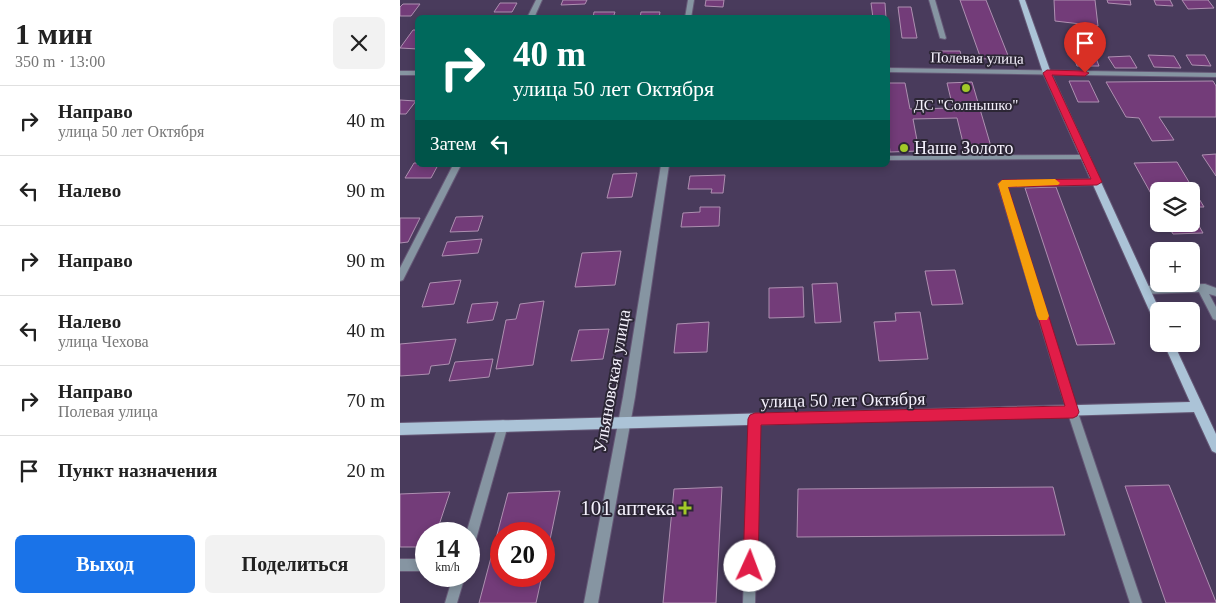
<!DOCTYPE html>
<html lang="ru">
<meta charset="utf-8">
<style>
body{margin:0;font-family:Georgia,serif;background:#f2f2f2;color:#222;height:100vh;display:flex;flex-direction:column;font-size:19px;white-space:nowrap}
*{box-sizing:border-box;margin:0}
p{font-size:16px;color:#767676}
.icon{flex:none;width:28px;height:28px;fill:none;stroke:currentColor;stroke-width:2;stroke-linecap:round;stroke-linejoin:round}
.map{position:relative;flex:1;overflow:hidden}
.drawer{display:flex;flex-direction:column;background:#fff;width:400px}
.drawer>*{flex:none}
.hud{position:absolute;left:15px;top:15px;width:475px;height:152px;border-radius:8px;box-shadow:0 2px 8px #0003;background:#00695c;color:#fff;overflow:hidden}
.controls{position:absolute;left:750px;top:182px;display:grid;gap:10px}
.controls a{display:grid;place-items:center;width:50px;height:50px;border-radius:8px;background:#fff;box-shadow:0 2px 8px #0003;font-size:25px}
.speed{position:absolute;left:15px;top:522px;display:flex;gap:10px;font-size:25px;font-weight:700;text-align:center}
.speed>*{display:grid;place-content:center;width:65px;height:65px;border-radius:50%;background:#fff;box-shadow:0 2px 8px #0003;line-height:1}
.speed small{font-size:12px;font-weight:400}
.speed .limit{border:8px solid #d22;background:#fff;color:#111}
.pin{position:absolute;display:grid;place-items:center;width:42px;height:42px;color:#fff;margin:-51px -21px;border-radius:50% 50% 50% 0;rotate:-45deg;box-shadow:0 0 5px #0007}
.pin .icon{rotate:45deg}
.me{position:absolute;width:55px;margin:-28px;rotate:2deg;stroke-linejoin:round;filter:drop-shadow(0 0 4px #0008)}
.turn{display:flex;align-items:center;gap:18px;height:105px;padding:0 15px;font-size:22px}
.turn .icon{width:65px;height:65px;stroke-width:2.5}
.turn b{display:block;font-size:35px;line-height:42px}
.then{display:flex;align-items:center;height:48px;padding:0 15px;background:#0003;gap:10px;font-size:19px}
.round{display:grid;place-items:center;flex:none;width:52px;height:52px;border-radius:8px;background:#f2f2f2}
.summary{display:flex;align-items:center;justify-content:space-between;height:85px;padding:0 15px}
h1{font-size:30px;font-weight:800;line-height:38px}
.cta{display:flex;gap:10px;margin-top:auto;padding:10px 15px}
.cta a{flex:1;height:58px;border-radius:8px;background:#1a73e8;color:#fff;font-size:20px;font-weight:800;line-height:58px;text-align:center}
.cta a+a{background:#f2f2f2;color:#222}
ul{padding:0;list-style:none}
li{display:flex;align-items:center;gap:15px;height:70px;padding:0 15px;border-top:1px solid #e0e0e0}
li div{flex:1}
li b{display:block;font-size:19px}
li em{font-style:normal}
main{display:flex;flex:1;min-height:0}
.map>svg:first-child{display:block}
.building{fill:#733c79;stroke:#ae90b1}
.lines{fill:none;stroke-linecap:round;stroke-linejoin:round}
.lane-casing{stroke:#655876;stroke-width:2}
.street-casing{stroke:#655876;stroke-width:2}
.secondary-casing{stroke:#655876;stroke-width:2}
.lane{fill:#8695a2;fill-rule:evenodd}
.street{fill:#8695a2;fill-rule:evenodd}
.secondary{fill:#abc3d7;fill-rule:evenodd}
.route{fill:#e11d48;stroke:#92132f}
.slow{fill:#f59e0b}
.poi-dot{fill:#a2c928;stroke:#2c2635;stroke-width:2}
.labels{text-anchor:middle;dominant-baseline:central;stroke-width:4;stroke-linejoin:round;paint-order:stroke}
.far-street-label{font-size:15px;fill:#f5f1fd;stroke:#2c2635}
.far-poi-label{font-size:15px;fill:#f5f1fd;stroke:#2c2635}
.poi-label{font-size:18px;fill:#f5f1fd;stroke:#2c2635;text-anchor:start}
.street-label{font-size:18px;fill:#f5f1fd;stroke:#2c2635}
.near-poi-label{font-size:21px;fill:#f5f1fd;stroke:#2c2635;text-anchor:end}
</style>
<main>
<section class="drawer">
<div class="summary"><div><h1>1 мин</h1><p>350 m · 13:00</p></div><a class="round"><svg class="icon" aria-label="close" viewBox="0 0 24 24"><path d="M6 6l12 12M18 6L6 18"/></svg></a></div>
<ul>
<li><svg class="icon" aria-label="right" viewBox="0 0 24 24"><path d="M7 20v-9h11M14 6l5 5-5 5"/></svg><div><b>Направо</b><p>улица 50 лет Октября</p></div><em>40 m</em></li>
<li><svg class="icon" aria-label="left" viewBox="0 0 24 24"><path d="M17 20v-9H6M10 6l-5 5 5 5"/></svg><div><b>Налево</b></div><em>90 m</em></li>
<li><svg class="icon" aria-label="right" viewBox="0 0 24 24"><path d="M7 20v-9h11M14 6l5 5-5 5"/></svg><div><b>Направо</b></div><em>90 m</em></li>
<li><svg class="icon" aria-label="left" viewBox="0 0 24 24"><path d="M17 20v-9H6M10 6l-5 5 5 5"/></svg><div><b>Налево</b><p>улица Чехова</p></div><em>40 m</em></li>
<li><svg class="icon" aria-label="right" viewBox="0 0 24 24"><path d="M7 20v-9h11M14 6l5 5-5 5"/></svg><div><b>Направо</b><p>Полевая улица</p></div><em>70 m</em></li>
<li><svg class="icon" aria-label="arrive" viewBox="0 0 24 24"><path d="M6 21V4h12l-3 4 3 4H6"/></svg><div><b>Пункт назначения</b></div><em>20 m</em></li>
</ul>
<div class="cta"><a>Выход</a><a>Поделиться</a></div>
</section>
<div class="map">
<svg width="816" height="603" viewBox="0 0 816 603">
<rect width="100%" height="100%" fill="#493b5c"/>
<path class="building" d="M163,0H187L185,4L161,5Z
M306,0H324L323,7L305,6Z
M560,0H586L609,58L581,59Z
M654,0H695L698,26L655,21Z
M707,0H730L731,5L708,3Z
M754,0H770L773,6L756,5Z
M782,0H808L814,8L788,9Z
M100,3H117L112,12H94Z
M471,3H485L486,18H473Z
M3,4H20L11,16H0V7Z
M498,7H511L517,38H502Z
M194,12H215L213,18H193Z
M241,12H260L259,18H240Z
M13,30H18V49L0,48Z
M535,51H560L563,63L537,62Z
M672,52L694,53L699,66H677Z
M748,55L774,56L781,68L754,67Z
M786,55H805L811,66L792,65Z
M730,56L737,68H715L708,57Z
M669,81H689L699,102H678Z
M813,81L816,86V117H759L774,140L752,141L739,118L726,117L706,82Z
M572,82L592,150L565,151L557,118L513,119L519,151L490,152L488,134V83H505L510,109L553,108L547,83Z
M0,100L16,101L6,114H0Z
M816,154V176L802,155Z
M777,162L804,207H791V191H759V208L734,163Z
M14,163H18V165H38L31,178H5Z
M237,173L232,197L207,198L213,174Z
M325,175L323,193H311L312,189H288L290,176Z
M656,187L715,344L677,345L625,188Z
M300,207H320L319,226L281,227L283,213L300,212Z
M791,212L803,233L773,234L767,224H791Z
M83,216L78,231L50,232L56,217Z
M0,218H20L8,242L0,243Z
M82,239L78,253L42,256L47,242Z
M221,251L215,285L175,287L182,253Z
M555,270L563,304L532,305L525,271Z
M61,280L54,304L22,307L30,283Z
M437,283L441,322L415,323L412,284Z
M403,287L404,317L369,318V288Z
M144,301L133,365L96,369L106,320L116,319L120,304Z
M98,302L93,320L67,323L72,304Z
M520,312L528,359L479,361L474,322L496,321L495,313Z
M309,322L307,352L274,353L277,324Z
M209,329L203,359L171,361L179,330Z
M56,339L49,364L31,366L29,374L0,376V344Z
M93,359L89,377L49,381L55,362Z
M769,485L816,602V603H766L725,486Z
M322,487L316,603H263L274,489Z
M653,487L665,535L397,537L398,489Z
M160,491L144,569V534H101V576H142L136,603H79L108,493Z
M50,492L36,534H26V547H0V494Z"/>
<g class="lines">
<defs>
<path id="lane" d="M529,0H535L546,38L545,39L540,38Z
M686,155L690,157L686,159L488,160V156Z
M697,179L701,182L697,185L607,187L669,386L742,603H730L659,386L598,184L602,181Z
M805,284L816,288V296L809,294L816,307V320L813,319L799,292L745,294L742,292L741,290L742,288L745,286Z
M355,414L359,416L360,419L355,603H343L350,419L351,416Z
M103,420L107,422L108,425L75,543L73,547L69,549V534H66L98,425L99,422Z
M0,559H26V571H0Z
M53,576H65L57,603H45Z"/>
<path id="street" d="M136,0H142L134,18H127Z
M288,0H294L291,18H285Z
M488,68L816,73V77L488,72Z
M0,71H18V75H0Z
M53,165H61L3,280L0,281V268Z
M261,165H269L235,397L198,603H184L223,397Z"/>
<path id="secondary" d="M619,0H625L651,73L760,311L759,325L755,324L754,321L643,73Z
M764,344H774L816,434V453L812,451L794,412L0,435V423L790,402Z"/>
</defs>
<use href="#lane" class="lane-casing"/>
<use href="#street" class="street-casing"/>
<use href="#secondary" class="secondary-casing"/>
<use href="#lane" class="lane"/>
<use href="#street" class="street"/>
<use href="#secondary" class="secondary"/>
</g>
<path class="route" d="M647,70L685,71L689,73L685,76L652,75L702,182L697,185L608,187L679,412L677,416L673,418L361,425L358,566L356,572L350,574L345,572L343,566L348,419L350,415L355,413L665,406L598,184L602,180L691,179L643,73Z"/>
<path class="slow" d="M655,179L660,183L658,185L608,187L649,316L647,320H639L637,316L598,184L602,180Z"/>
<g class="poi-dot">
<circle cx="566" cy="88" r="5"/>
<circle cx="504" cy="148" r="5"/>
<path d="M282.5 500.5h5v5h5v5h-5v5h-5v-5h-5v-5h5z"/>
</g>
<g class="labels">
<g class="far-street-label">
<text transform="translate(577 58) rotate(1)">Полевая улица</text>
</g>
<g class="far-poi-label">
<text x="566" y="105">ДС "Солнышко"</text>
</g>
<g class="poi-label">
<text x="514" y="148">Наше Золото</text>
</g>
<g class="street-label">
<text transform="translate(212 381) rotate(-80)">Ульяновская улица</text>
<text transform="translate(443 400) rotate(-1)">улица 50 лет Октября</text>
</g>
<g class="near-poi-label">
<text x="275" y="508">101 аптека</text>
</g>
</g>
</svg>
<div class="controls">
<a><svg class="icon" aria-label="layers" viewBox="0 0 24 24"><path d="M12 4l9 5-9 5-9-5zM3 14l9 5 9-5"/></svg></a>
<a>+</a>
<a>−</a>
</div>
<div class="speed"><div>14<small>km/h</small></div><div class="limit">20</div></div>
<div class="pin" style="left:685px;top:73px;background:#d93025"><svg class="icon" aria-label="arrive" viewBox="0 0 24 24"><path d="M6 21V4h12l-3 4 3 4H6"/></svg></div>
<svg class="me" style="left:350px;top:566px" viewBox="-20 -20 40 40"><circle r="19" fill="#fff"/><path d="M0-13L10 11 0 6-10 11z" fill="#e11d48"/></svg>
<div class="hud">
<div class="turn"><svg class="icon" aria-label="right" viewBox="0 0 24 24"><path d="M7 20v-9h11M14 6l5 5-5 5"/></svg><div><b>40 m</b>улица 50 лет Октября</div></div>
<div class="then">Затем<svg class="icon" aria-label="left" viewBox="0 0 24 24"><path d="M17 20v-9H6M10 6l-5 5 5 5"/></svg></div>
</div>
</div>
</main>
